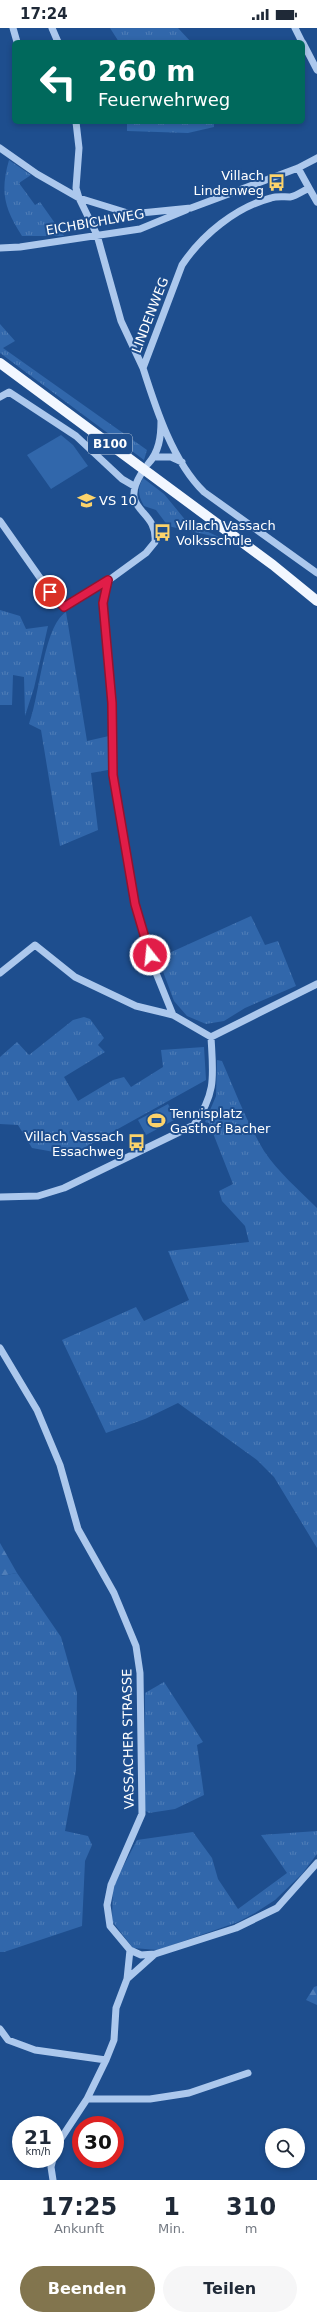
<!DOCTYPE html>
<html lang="de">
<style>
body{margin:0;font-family:"DejaVu Sans",sans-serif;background:#f6f6f7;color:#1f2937;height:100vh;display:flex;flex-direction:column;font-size:15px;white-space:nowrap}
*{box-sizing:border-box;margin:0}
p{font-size:13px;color:#747a83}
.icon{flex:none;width:22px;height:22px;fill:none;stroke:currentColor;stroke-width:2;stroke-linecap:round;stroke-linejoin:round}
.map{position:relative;height:2152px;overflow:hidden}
.sheet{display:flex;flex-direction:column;background:#fff;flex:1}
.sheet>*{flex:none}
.hud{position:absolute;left:12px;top:12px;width:293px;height:84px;border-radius:6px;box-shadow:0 2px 6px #0003;background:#00695c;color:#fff;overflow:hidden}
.tools{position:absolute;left:265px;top:2100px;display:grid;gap:8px}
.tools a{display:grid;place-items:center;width:40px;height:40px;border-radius:50%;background:#fff;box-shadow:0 2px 6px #0003;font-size:20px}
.speed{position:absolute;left:12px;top:2088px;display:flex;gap:8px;font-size:20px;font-weight:700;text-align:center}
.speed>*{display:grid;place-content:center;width:52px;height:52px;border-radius:50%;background:#fff;box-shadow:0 2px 6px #0003;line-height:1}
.speed small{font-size:10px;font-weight:400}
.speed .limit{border:6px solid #d22;background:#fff;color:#111}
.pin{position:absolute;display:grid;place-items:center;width:34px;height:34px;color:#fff;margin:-17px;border:2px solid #fff;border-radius:50%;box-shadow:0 1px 4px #0007}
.me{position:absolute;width:44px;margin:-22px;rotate:344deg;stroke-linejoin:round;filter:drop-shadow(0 0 3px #0008)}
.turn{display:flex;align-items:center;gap:14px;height:84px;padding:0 20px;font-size:18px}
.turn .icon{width:52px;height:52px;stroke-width:2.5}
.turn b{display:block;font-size:28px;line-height:34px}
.eta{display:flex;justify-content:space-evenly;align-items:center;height:68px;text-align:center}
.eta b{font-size:24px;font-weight:600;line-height:28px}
.button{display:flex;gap:8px;margin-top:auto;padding:8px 20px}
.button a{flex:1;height:46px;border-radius:24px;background:#82754e;color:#fff;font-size:16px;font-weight:600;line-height:46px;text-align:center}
.button a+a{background:#f6f6f7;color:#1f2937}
.status{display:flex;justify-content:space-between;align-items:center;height:28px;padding:0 20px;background:#fff;direction:ltr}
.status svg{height:11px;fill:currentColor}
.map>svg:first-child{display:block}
.grass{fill:url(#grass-tufts)}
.forest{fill:url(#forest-firs)}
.green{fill:#3167ab}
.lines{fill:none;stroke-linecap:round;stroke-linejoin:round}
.minor{stroke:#acc8ed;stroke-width:7}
.major{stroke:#f2f7ff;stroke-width:10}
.route-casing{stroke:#92132f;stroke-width:10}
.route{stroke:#e11d48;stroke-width:7}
.labels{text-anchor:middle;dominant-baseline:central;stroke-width:4;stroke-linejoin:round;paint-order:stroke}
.shield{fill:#1e4e8e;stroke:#bccadd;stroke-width:1}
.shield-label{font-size:12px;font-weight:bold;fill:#fff}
.poi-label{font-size:13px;fill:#fff;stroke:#1e4e8e;text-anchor:start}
.street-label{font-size:13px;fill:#fff;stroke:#1e4e8e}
</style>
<div class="status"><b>17:24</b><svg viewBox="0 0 49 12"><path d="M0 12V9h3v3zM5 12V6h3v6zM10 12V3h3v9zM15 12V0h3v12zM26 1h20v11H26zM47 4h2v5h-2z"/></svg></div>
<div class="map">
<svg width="317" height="2152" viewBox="0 0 317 2152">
<defs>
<pattern id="grass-tufts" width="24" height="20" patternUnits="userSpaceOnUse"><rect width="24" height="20" fill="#3167ab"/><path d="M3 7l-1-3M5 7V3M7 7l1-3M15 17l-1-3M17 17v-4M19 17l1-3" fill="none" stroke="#507eb8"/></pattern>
<pattern id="forest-firs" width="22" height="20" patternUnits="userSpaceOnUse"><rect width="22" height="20" fill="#3167ab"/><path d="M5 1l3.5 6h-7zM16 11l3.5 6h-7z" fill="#507eb8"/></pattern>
</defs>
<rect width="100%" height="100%" fill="#1e4e8e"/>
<path class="grass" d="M110,0H178L191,14H119Z
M127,94H214V99L188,105L127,103Z
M9,132L31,147L19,155L35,177L40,174L64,208H22C4,180 0,164 9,132Z
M0,296L15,313L3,320L147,422L144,432L0,325Z
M143,450L164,466L187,494L221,510L168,498L156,482L144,478C138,467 137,462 143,450Z
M0,582L20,588L26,601L48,598L34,660L25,688L24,649L13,647L12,677H0Z
M66,584L87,713L109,708L108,742L91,745L98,802L60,818L41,702L29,696C40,668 43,599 66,584Z
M251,888L265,917L278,913L296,958L245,980L224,993L206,996L187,988L174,973L158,930Z
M84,989L90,991L104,1010L98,1017L105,1024L64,1049L78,1073L113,1052L124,1049L131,1059L163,1039L161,1022L204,1019L206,1052L71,1127L32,1120L18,1097L0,1096V1029L17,1014L29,1027L73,992Z
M217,1032L222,1033C235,1063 247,1095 264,1123C278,1144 299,1162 317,1180V1520L274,1449L257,1432L178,1375L145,1391L106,1405L62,1312L136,1279L144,1293L189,1272L168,1223L249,1214L245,1198L222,1173L219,1163L233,1156L209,1095L205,1094L216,1068Z
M17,1545L61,1609L77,1665L76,1742L65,1803L88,1808L92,1817L85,1833L82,1898L4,1924H0V1548Z
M164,1654L203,1714L197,1717L204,1767L175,1781L149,1785L144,1782L145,1665Z
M317,1803V1826L302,1846L275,1872L255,1885L238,1894L158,1922L133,1920L112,1893L113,1858L137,1812L193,1804L212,1830L218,1851L238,1881L287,1845L261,1807Z"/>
<path class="forest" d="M0,1515L17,1545L0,1548Z
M317,1958V1977L306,1972L314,1959Z"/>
<path class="green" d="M61,407L73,417L88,438L51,461L27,427Z
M168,1076L176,1091L146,1107L138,1092Z"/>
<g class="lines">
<path class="minor" d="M13,0L17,14
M52,0L58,14
M295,0L302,14
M303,15L317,42
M76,94L79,120L76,160L79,170L97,207L121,293L143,340
M0,120L37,146L79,170L131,186L191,180L298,140L317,130
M298,140L309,160C303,163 296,168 290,169C283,169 277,168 271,170C236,179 202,207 182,237L143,340C156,381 173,434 204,464L317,545
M309,160L317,174
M0,220L20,219L140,201L186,182
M0,369L9,364L76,408L122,451L134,458
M154,429H171L182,434
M148,436C159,424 161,409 161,393
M0,493L50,564L64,579L109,552L146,525L155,514C158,480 118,484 141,446
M109,552L103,575L112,675L113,747L135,876L154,940L173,987
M0,945L35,917L75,949L136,978L173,987L211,1009
M0,1169L38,1168L64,1160L194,1097C217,1064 213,1047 211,1009L317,956
M0,1320L37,1382L60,1437L78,1501L114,1565L136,1618L140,1645L142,1786L111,1857L107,1877L110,1898L130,1922L127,1951
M130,1922L141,1927L155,1926
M0,2001L8,2012L35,2022L106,2032
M87,2071H150L189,2065L248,2045
M55,2125L58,2115L87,2071L106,2032L114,2012L116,1980L127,1951L155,1926L236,1900L277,1880L317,1835
M53,2152L51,2139L53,2131"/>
<path class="major" d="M0,335L273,537L317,573"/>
</g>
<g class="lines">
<defs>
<path id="route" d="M50,564L64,579L108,552L103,575L112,675L113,747L135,876L150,927"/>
</defs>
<use href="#route" class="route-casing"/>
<use href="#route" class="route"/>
</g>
<defs>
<symbol id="bus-bare" viewBox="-9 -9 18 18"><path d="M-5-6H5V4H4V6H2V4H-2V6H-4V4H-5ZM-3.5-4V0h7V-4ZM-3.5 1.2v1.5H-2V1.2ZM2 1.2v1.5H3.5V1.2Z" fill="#fcd36b" stroke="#1e4e8e" stroke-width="2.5" paint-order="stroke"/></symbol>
<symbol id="school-bare" viewBox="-9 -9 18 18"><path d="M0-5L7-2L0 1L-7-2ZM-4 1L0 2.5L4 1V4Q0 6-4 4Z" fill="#fcd36b" stroke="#1e4e8e" stroke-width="2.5" paint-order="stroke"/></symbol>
<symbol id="stadium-bare" viewBox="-9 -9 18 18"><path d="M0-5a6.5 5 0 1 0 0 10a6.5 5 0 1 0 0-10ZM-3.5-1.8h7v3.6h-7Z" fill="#fcd36b" stroke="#1e4e8e" stroke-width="2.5" paint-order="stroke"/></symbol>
</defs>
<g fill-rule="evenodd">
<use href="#bus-bare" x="264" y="142" width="25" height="25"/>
<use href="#school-bare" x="74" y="460" width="25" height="25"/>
<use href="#bus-bare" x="150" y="492" width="25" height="25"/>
<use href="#stadium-bare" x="144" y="1080" width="25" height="25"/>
<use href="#bus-bare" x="124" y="1102" width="25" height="25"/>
</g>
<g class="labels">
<rect class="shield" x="88" y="406" width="44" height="20" rx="3"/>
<g class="shield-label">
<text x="110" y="416">B100</text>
</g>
<g class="poi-label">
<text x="264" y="147" text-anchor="end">Villach<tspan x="264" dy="15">Lindenweg</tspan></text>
<text x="99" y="472">VS 10</text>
<text x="176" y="497">Villach Vassach<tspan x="176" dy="15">Volksschule</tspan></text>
<text x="170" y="1085">Tennisplatz<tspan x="170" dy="15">Gasthof Bacher</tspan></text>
<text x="124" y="1108" text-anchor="end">Villach Vassach<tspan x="124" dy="15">Essachweg</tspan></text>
</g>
<g class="street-label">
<text transform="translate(95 194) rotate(-10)">EICHBICHLWEG</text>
<text transform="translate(150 287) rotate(-69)">LINDENWEG</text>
<text transform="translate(128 1711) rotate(-91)">VASSACHER STRASSE</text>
</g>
</g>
</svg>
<div class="tools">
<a><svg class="icon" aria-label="search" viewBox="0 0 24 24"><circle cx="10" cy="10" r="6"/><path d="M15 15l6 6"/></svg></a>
</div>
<div class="speed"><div>21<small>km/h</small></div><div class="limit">30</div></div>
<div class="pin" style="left:50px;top:564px;background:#d93025"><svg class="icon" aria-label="arrive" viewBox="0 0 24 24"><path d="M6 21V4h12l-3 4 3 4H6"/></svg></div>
<svg class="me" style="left:150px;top:927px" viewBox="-20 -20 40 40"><circle r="17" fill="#e11d48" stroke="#fff" stroke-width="3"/><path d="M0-11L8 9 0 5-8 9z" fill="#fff"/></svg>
<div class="hud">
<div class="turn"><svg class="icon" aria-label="left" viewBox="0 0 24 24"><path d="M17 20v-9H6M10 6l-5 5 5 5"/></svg><div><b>260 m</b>Feuerwehrweg</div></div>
</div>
</div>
<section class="sheet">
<div class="eta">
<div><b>17:25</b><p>Ankunft</p></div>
<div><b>1</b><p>Min.</p></div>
<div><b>310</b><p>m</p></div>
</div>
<div class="button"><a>Beenden</a><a>Teilen</a></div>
</section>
